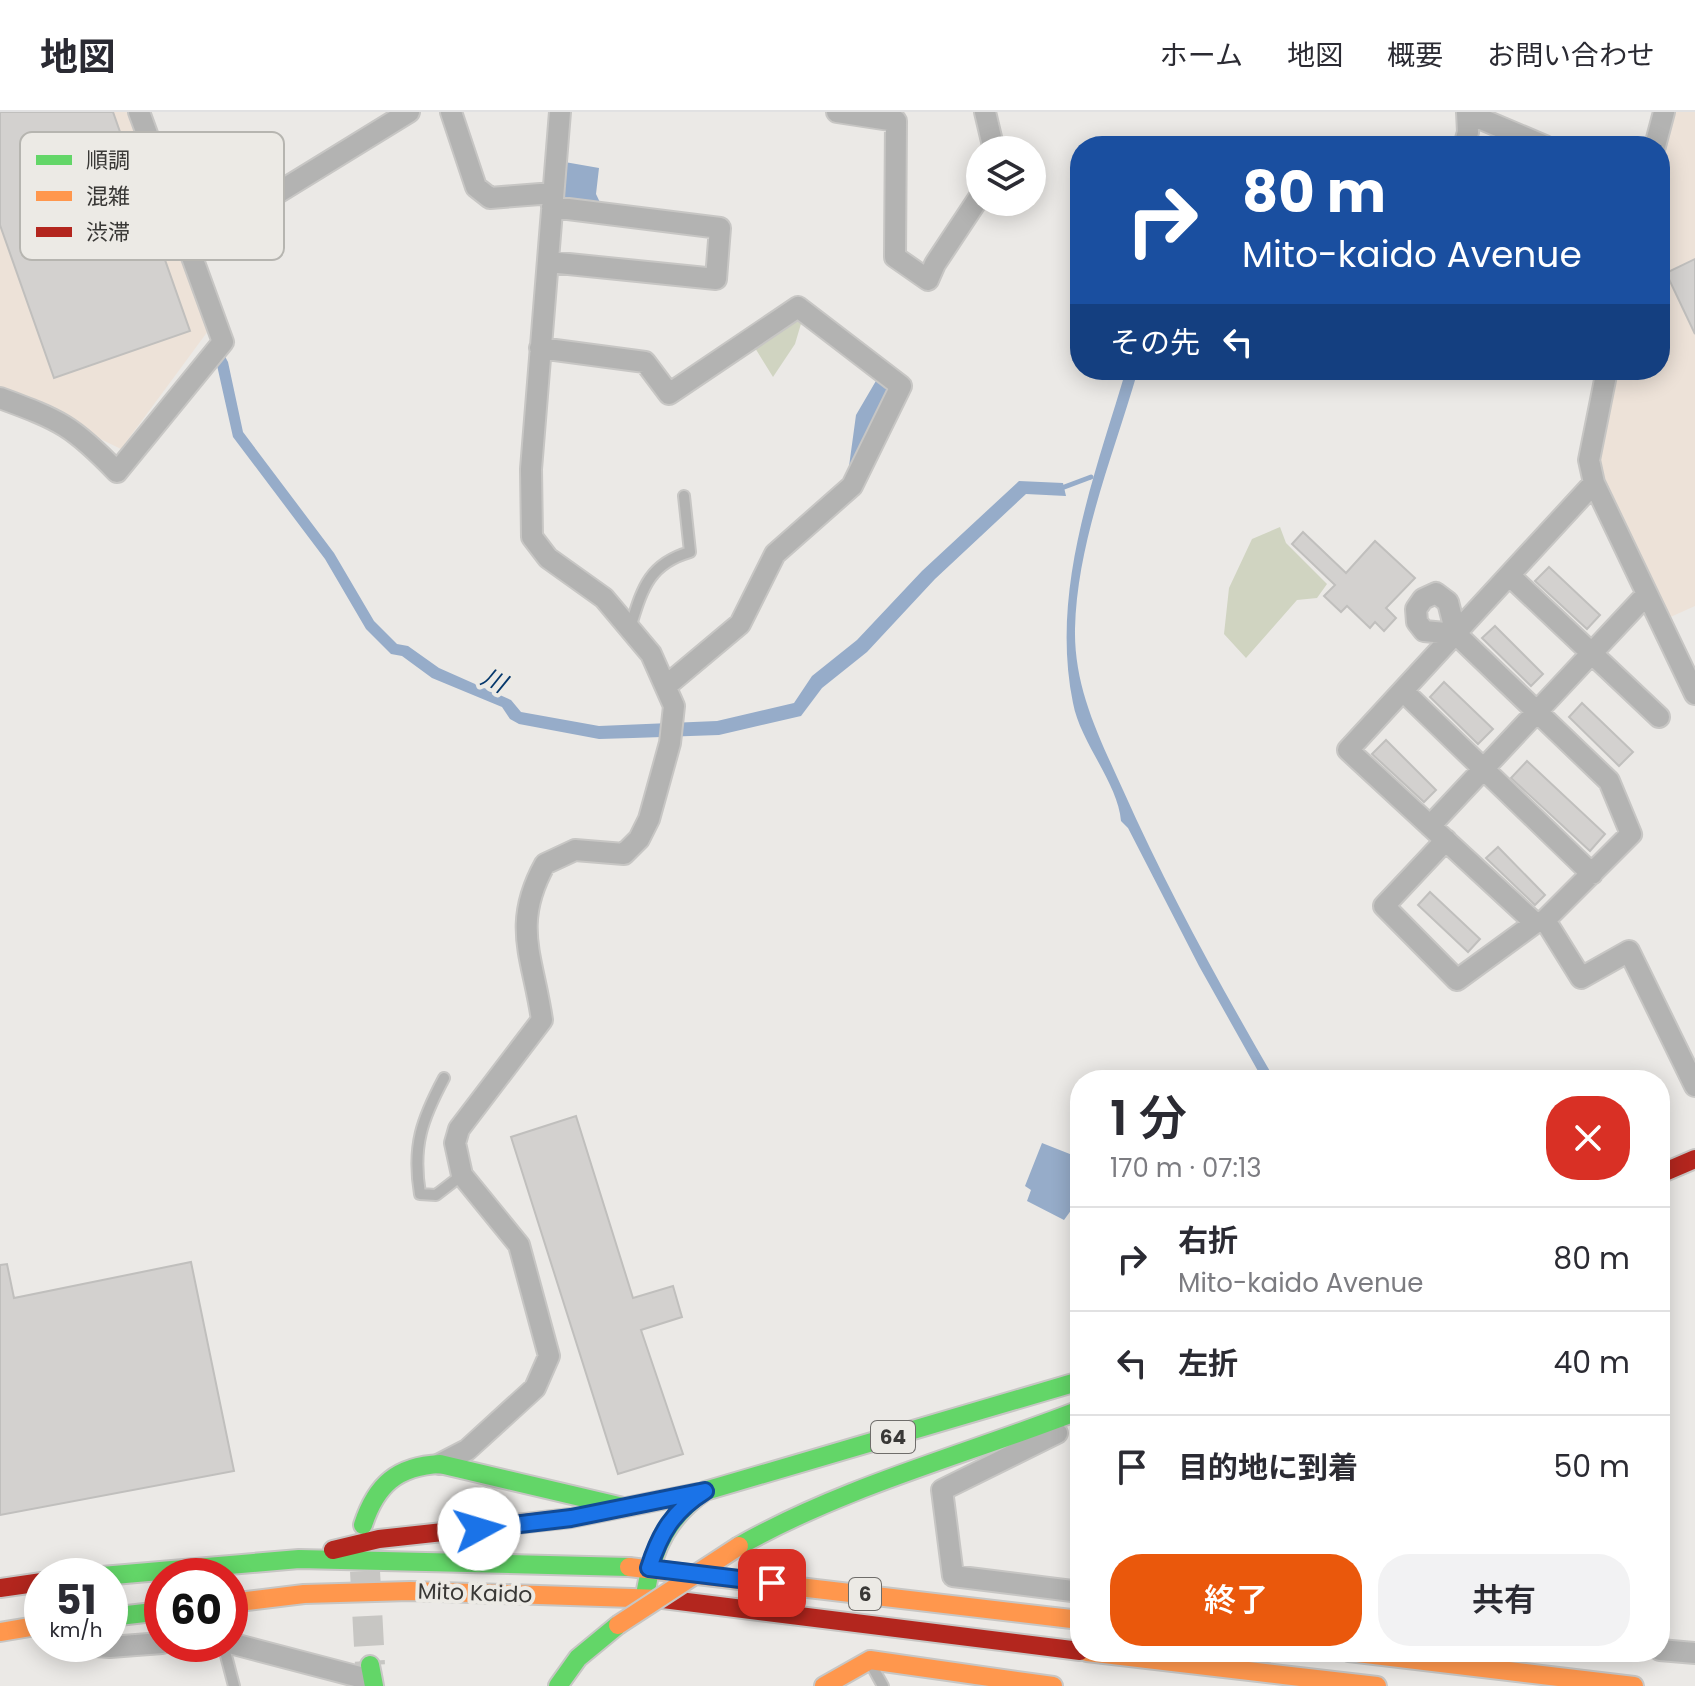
<!DOCTYPE html>
<html lang="ja">
<meta charset="utf-8">
<style>
body{margin:0;font-family:Poppins,"Noto Sans JP",sans-serif;background:#f2f2f3;color:#2b2b33;height:100vh;display:flex;flex-direction:column;font-size:30px;white-space:nowrap}
*{box-sizing:border-box;margin:0}
p{font-size:26px;color:#7c7c81}
.icon{flex:none;width:44px;height:44px;fill:none;stroke:currentColor;stroke-width:2;stroke-linecap:round;stroke-linejoin:round}
.map{position:relative;flex:1;overflow:hidden}
.details{position:absolute;left:1070px;top:958px;width:600px;height:592px;display:flex;flex-direction:column;background:#fff;border-radius:32px;box-shadow:0 4px 20px #0003}
.details>*{flex:none}
.guide{position:absolute;left:1070px;top:24px;width:600px;height:244px;border-radius:32px;box-shadow:0 4px 20px #0003;background:#1a4fa0;color:#fff;overflow:hidden}
.buttons{position:absolute;left:966px;top:24px;display:grid;gap:16px}
.buttons a{display:grid;place-items:center;width:80px;height:80px;border-radius:50%;background:#fff;box-shadow:0 4px 20px #0003;font-size:40px}
.speed{position:absolute;left:24px;top:1446px;display:flex;gap:16px;font-size:40px;font-weight:700;text-align:center}
.speed>*{display:grid;place-content:center;width:104px;height:104px;border-radius:50%;background:#fff;box-shadow:0 4px 20px #0003;line-height:1}
.speed small{font-size:20px;font-weight:400}
.speed .limit{border:12px solid #d22;background:#fff;color:#111}
.pin{position:absolute;display:grid;place-items:center;width:68px;height:68px;color:#fff;margin:-34px;border-radius:16px;box-shadow:0 4px 12px #0006}
.me{position:absolute;width:88px;margin:-44px;rotate:84deg;stroke-linejoin:round;filter:drop-shadow(0 0 6px #0008)}
.turn{display:flex;align-items:center;gap:28px;height:168px;padding:0 40px;font-size:36px}
.turn .icon{width:104px;height:104px;stroke-width:2.5}
.turn b{display:block;font-size:56px;line-height:68px}
.then{display:flex;align-items:center;height:76px;padding:0 40px;background:#0003;gap:16px;font-size:30px}
.round{display:grid;place-items:center;flex:none;width:84px;height:84px;border-radius:32px;background:#f2f2f3}
.overview{display:flex;align-items:center;justify-content:space-between;height:136px;padding:0 40px}
h1{font-size:48px;font-weight:600;line-height:60px}
.primary-button{display:flex;gap:16px;margin-top:auto;padding:16px 40px}
.primary-button a{flex:1;height:92px;border-radius:32px;background:#ea580c;color:#fff;font-size:32px;font-weight:600;line-height:92px;text-align:center}
.primary-button a+a{background:#f2f2f3;color:#2b2b33}
ul{padding:0;list-style:none}
li{display:flex;align-items:center;gap:24px;height:104px;padding:0 40px;border-top:2px solid #e1e1e2}
li div{flex:1}
li b{display:block;font-size:30px}
li em{font-style:normal}
header{display:flex;align-items:center;gap:48px;box-sizing:border-box;height:112px;padding:0 40px;background:#fff;border-bottom:2px solid #e1e1e2}
header strong{font-size:38px}
nav{display:flex;gap:44px;margin-inline-start:auto;font-size:28px}
.map>svg:first-child{display:block}
.industrial{fill:#ede2d8}
.green{fill:#d0d4c1}
.water{fill:#96acc9}
.lines{fill:none;stroke-linecap:round;stroke-linejoin:round}
.stream{stroke:#96acc9;stroke-width:5}
.building{fill:#d3d1cf;stroke:#c0bfbd;stroke-width:2}
.secondary-tunnel{stroke:#c7c6c3;stroke-width:30;stroke-dasharray:30 15;stroke-linecap:butt}
.lane-casing{stroke:#c7c6c4;stroke-width:14}
.street-casing{stroke:#c7c6c4;stroke-width:24}
.fast-casing{stroke:#c7c6c4;stroke-width:22}
.slow-casing{stroke:#c7c6c4;stroke-width:22}
.jam-casing{stroke:#c7c6c4;stroke-width:22}
.lane{stroke:#b3b3b2;stroke-width:10}
.street{stroke:#b3b3b2;stroke-width:20}
.fast{stroke:#63d668;stroke-width:18}
.slow{stroke:#ff974d;stroke-width:18}
.jam{stroke:#b3261e;stroke-width:18}
.slow-bridge-casing{stroke:#c7c6c4;stroke-width:22;stroke-linecap:butt}
.slow-bridge{stroke:#ff974d;stroke-width:18}
.route-casing{stroke:#114b97;stroke-width:20}
.route{stroke:#1a73e8;stroke-width:14}
.labels{text-anchor:middle;dominant-baseline:central;stroke-width:8;stroke-linejoin:round;paint-order:stroke}
.shield{fill:#eceae5;stroke:#6f6d6a;stroke-width:2}
.shield-label{font-size:20px;font-weight:bold;fill:#393836}
.street-label{font-size:22px;fill:#393836;stroke:#eceae5}
.water-label{font-size:24px;font-style:italic;fill:#06386c;stroke:#eceae5}
.key{fill:#eceae5;stroke:#b6b5b0;stroke-width:2}
.key-label{font-size:22px;fill:#393836}
</style>
<header>
<strong>地図</strong>
<nav><a>ホーム</a><a>地図</a><a>概要</a><a>お問い合わせ</a></nav>
</header>
<div class="map">
<svg width="1695" height="1574" viewBox="0 0 1695 1574">
<rect width="100%" height="100%" fill="#ebe9e6"/>
<path class="industrial" d="M0,0H129L208,219L121,337L0,278Z
M1667,0H1695V494L1666,507L1593,348L1612,258H1660V34Z"/>
<path class="green" d="M803,205L795,232L773,265L752,231Z
M1280,415L1286,431L1327,472L1317,486L1297,488L1246,546L1224,522L1229,476L1252,427Z"/>
<path class="water" d="M559,49L599,56L596,82L604,99L556,93Z
M208,213L228,250L243,320L334,441L374,509L397,532L408,534L439,556L511,588L521,600L599,614L717,609L794,591L812,564L857,528L922,459L1019,369L1063,371L1066,384L1026,382L935,467L867,540L822,576L801,604L719,623L633,626L599,627L519,612L510,607L502,595L432,566L402,544L391,542L366,517L325,447L233,325Z
M1126,258H1138C1114,342 1077,429 1075,517C1074,576 1099,625 1123,678C1167,777 1220,873 1275,968H1263L1199,854L1128,716L1121,709C1118,671 1080,630 1073,591C1050,478 1094,366 1126,258Z
M880,262L895,275L847,369L856,303Z
M1042,1031L1080,1046V1086L1064,1108L1027,1089L1031,1078L1025,1074Z"/>
<g class="lines">
<path class="stream" d="M1059,377L1091,365"/>
</g>
<path class="building" d="M0,0H113L190,219L54,266L0,113Z
M1695,147V222L1666,161Z
M1303,420L1346,461L1375,429L1415,466L1386,496L1396,506L1384,519L1375,510L1370,516L1347,494L1341,500L1324,484L1335,473L1292,432Z
M1549,455L1600,503L1587,517L1535,469Z
M1495,514L1543,562L1531,574L1482,526Z
M1444,570L1493,617L1478,632L1430,585Z
M1582,591L1633,640L1619,654L1569,605Z
M1386,628L1436,678L1424,690L1372,642Z
M1527,649L1605,722L1590,739L1511,666Z
M1498,735L1545,783L1535,793L1486,746Z
M1430,780L1480,827L1468,840L1418,793Z
M576,1004L633,1186L673,1174L682,1205L641,1218L683,1342L618,1362L511,1025Z
M191,1150L234,1359L0,1403V1153L7,1152L14,1186Z"/>
<g class="lines">
<path class="secondary-tunnel" d="M365,1459L370,1553"/>
<defs>
<path id="lane" d="M630,516C642,478 648,452 690,440L684,384
M444,966C422,1007 412,1034 420,1082L436,1083L462,1063
M223,1532L234,1574
M872,1554L883,1574"/>
<path id="street" d="M451,0L476,75L490,86L553,81
M837,0L896,9L895,145L928,168L935,152L980,84
M985,0L994,38
M1467,1L1545,34
M1464,34L1468,20L1467,0
M1655,34L1664,0
M188,136L409,0
M549,150L716,167L720,116L552,95
M540,236L645,250L669,282L798,195L901,274L852,374L775,442L740,512L666,574
M1607,258L1589,348L1594,371L1695,582
M0,286C60,308 73,314 117,360L223,230L139,0
M1594,371L1348,638L1535,811L1545,808L1581,866L1629,839L1695,974
M1510,464L1659,605
M1456,522L1448,490L1436,481L1423,487L1416,497L1417,510L1424,519L1456,522L1609,669L1631,722L1545,808
M1403,579L1592,762
M1430,714L1647,482
M1446,728L1384,794L1457,868L1535,811
M1057,1321L942,1378L953,1464L1080,1480
M440,1352L467,1338L535,1276L549,1244L519,1133L462,1063L455,1031L459,1017L542,908C533,845 511,813 545,752L575,738L624,742L639,727L649,707L670,631L674,594L651,542L604,486L548,446L532,425L531,357L560,0
M230,1531L371,1568
M65,1532L110,1535L162,1531
M1660,1538L1695,1541"/>
<path id="fast" d="M363,1413C376,1373 397,1354 440,1352L623,1395
M739,1434C847,1373 965,1343 1080,1298
M102,1464L299,1447L629,1455
M646,1478C653,1435 669,1404 705,1379L1080,1269
M110,1505L162,1499
M370,1553L374,1574
M558,1574L578,1546L618,1513"/>
<path id="slow" d="M629,1455L1080,1508
M230,1491L304,1482L410,1479L663,1487
M0,1520L42,1513
M1087,1540L1377,1574
M1349,1540L1634,1574
M824,1574L870,1548L1053,1574"/>
<path id="jam" d="M1660,1062L1695,1047
M333,1438L379,1427L571,1406L697,1381
M0,1476L42,1470
M663,1487L1080,1539"/>
</defs>
<use href="#lane" class="lane-casing"/>
<use href="#street" class="street-casing"/>
<use href="#fast" class="fast-casing"/>
<use href="#slow" class="slow-casing"/>
<use href="#jam" class="jam-casing"/>
<use href="#lane" class="lane"/>
<use href="#street" class="street"/>
<use href="#fast" class="fast"/>
<use href="#slow" class="slow"/>
<use href="#jam" class="jam"/>
<defs>
<path id="slow-bridge" d="M618,1513L739,1434"/>
</defs>
<use href="#slow-bridge" class="slow-bridge-casing"/>
<use href="#slow-bridge" class="slow-bridge"/>
</g>
<g class="lines">
<defs>
<path id="route" d="M479,1417L571,1406L705,1379C673,1399 660,1421 649,1456L772,1471"/>
</defs>
<use href="#route" class="route-casing"/>
<use href="#route" class="route"/>
</g>
<g class="labels">
<g class="shield">
<rect x="871" y="1309" width="44" height="32" rx="6"/>
<rect x="849" y="1466" width="32" height="32" rx="6"/>
</g>
<g class="shield-label">
<text x="893" y="1325">64</text>
<text x="865" y="1482">6</text>
</g>
<g class="street-label">
<text transform="translate(475 1481) rotate(2)">Mito Kaido</text>
</g>
<g class="water-label">
<text transform="translate(494 568) rotate(25)">川</text>
</g>
</g>
<rect x="20" y="20" width="264" height="128" rx="12" class="key"/>
<rect x="36" y="43" width="36" height="10" fill="#63d668"/>
<rect x="36" y="79" width="36" height="10" fill="#ff974d"/>
<rect x="36" y="115" width="36" height="10" fill="#b3261e"/>
<g class="key-label">
<text x="86" y="56">順調</text>
<text x="86" y="92">混雑</text>
<text x="86" y="128">渋滞</text>
</g>
</svg>
<div class="buttons">
<a><svg class="icon" aria-label="layers" viewBox="0 0 24 24"><path d="M12 4l9 5-9 5-9-5zM3 14l9 5 9-5"/></svg></a>
</div>
<div class="speed"><div>51<small>km/h</small></div><div class="limit">60</div></div>
<div class="pin" style="left:772px;top:1471px;background:#d93025"><svg class="icon" aria-label="arrive" viewBox="0 0 24 24"><path d="M6 21V4h12l-3 4 3 4H6"/></svg></div>
<svg class="me" style="left:479px;top:1417px" viewBox="-20 -20 40 40"><circle r="19" fill="#fff"/><path d="M0-13L10 11 0 6-10 11z" fill="#1a73e8"/></svg>
<div class="guide">
<div class="turn"><svg class="icon" aria-label="right" viewBox="0 0 24 24"><path d="M7 20v-9h11M14 6l5 5-5 5"/></svg><div><b>80 m</b>Mito-kaido Avenue</div></div>
<div class="then">その先<svg class="icon" aria-label="left" viewBox="0 0 24 24"><path d="M17 20v-9H6M10 6l-5 5 5 5"/></svg></div>
</div>
<section class="details">
<div class="overview"><div><h1>1 分</h1><p>170 m · 07:13</p></div><a class="round" style="background:#d93025;color:#fff"><svg class="icon" aria-label="close" viewBox="0 0 24 24"><path d="M6 6l12 12M18 6L6 18"/></svg></a></div>
<ul>
<li><svg class="icon" aria-label="right" viewBox="0 0 24 24"><path d="M7 20v-9h11M14 6l5 5-5 5"/></svg><div><b>右折</b><p>Mito-kaido Avenue</p></div><em>80 m</em></li>
<li><svg class="icon" aria-label="left" viewBox="0 0 24 24"><path d="M17 20v-9H6M10 6l-5 5 5 5"/></svg><div><b>左折</b></div><em>40 m</em></li>
<li><svg class="icon" aria-label="arrive" viewBox="0 0 24 24"><path d="M6 21V4h12l-3 4 3 4H6"/></svg><div><b>目的地に到着</b></div><em>50 m</em></li>
</ul>
<div class="primary-button"><a>終了</a><a>共有</a></div>
</section>
</div>
